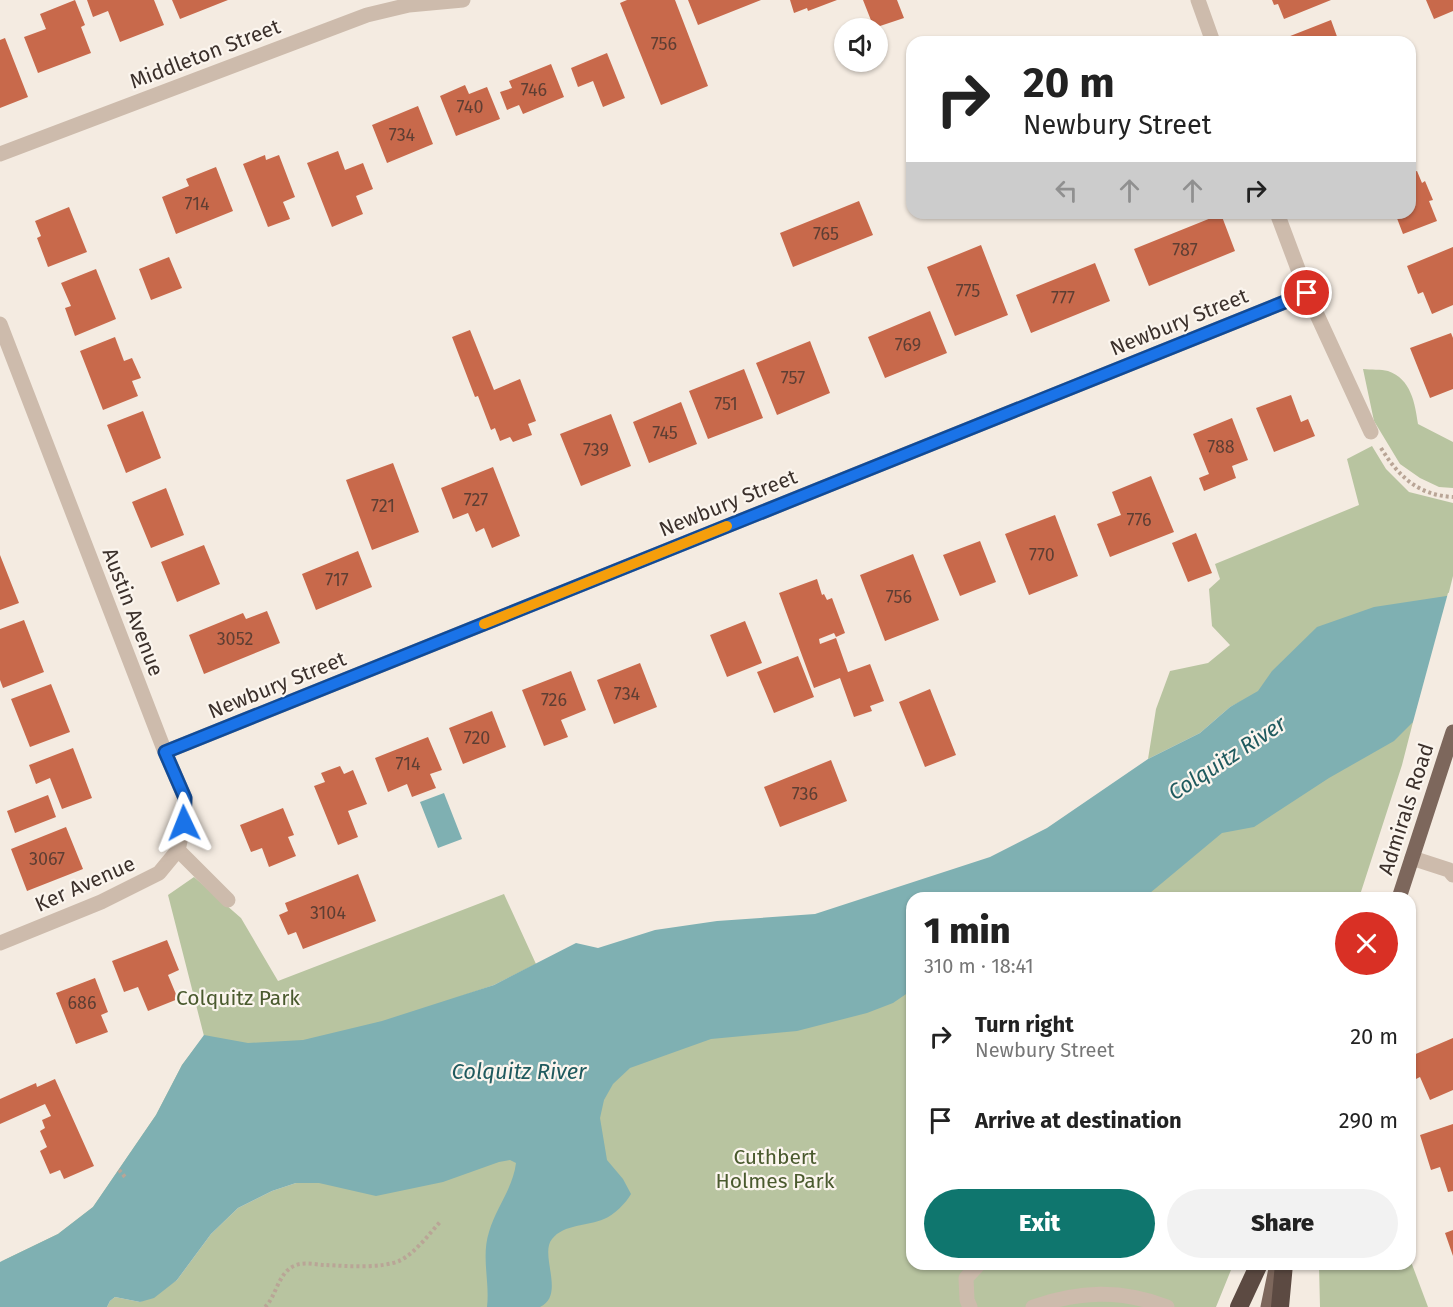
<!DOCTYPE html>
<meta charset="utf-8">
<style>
body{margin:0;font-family:"Fira Sans",sans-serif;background:#f2f2f2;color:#222;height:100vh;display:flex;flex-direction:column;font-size:22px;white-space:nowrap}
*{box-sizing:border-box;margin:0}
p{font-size:20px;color:#767676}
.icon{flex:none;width:33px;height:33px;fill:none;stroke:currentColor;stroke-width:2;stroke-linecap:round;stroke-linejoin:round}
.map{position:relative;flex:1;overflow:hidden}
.panel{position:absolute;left:906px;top:892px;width:510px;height:378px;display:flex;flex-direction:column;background:#fff;border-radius:18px;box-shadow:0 2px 4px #0004}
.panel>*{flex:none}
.hud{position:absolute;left:906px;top:36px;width:510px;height:183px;border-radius:18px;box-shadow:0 2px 4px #0004;background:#fff;color:#222;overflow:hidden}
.tools{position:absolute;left:834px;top:18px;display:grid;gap:12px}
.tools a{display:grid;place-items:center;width:54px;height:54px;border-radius:50%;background:#fff;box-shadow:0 2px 4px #0004;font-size:30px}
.pin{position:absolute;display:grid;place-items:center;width:51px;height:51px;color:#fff;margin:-26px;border:3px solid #fff;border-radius:50%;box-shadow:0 2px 6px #0007}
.me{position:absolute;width:66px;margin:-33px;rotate:358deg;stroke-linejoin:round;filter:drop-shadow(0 0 4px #0008)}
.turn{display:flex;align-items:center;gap:21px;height:126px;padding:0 18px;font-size:27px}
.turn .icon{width:78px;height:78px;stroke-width:2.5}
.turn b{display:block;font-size:42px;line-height:51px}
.lanes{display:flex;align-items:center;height:57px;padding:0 18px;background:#0003;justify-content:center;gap:30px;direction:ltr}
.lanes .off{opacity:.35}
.round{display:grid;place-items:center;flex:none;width:63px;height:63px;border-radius:32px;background:#f2f2f2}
.summary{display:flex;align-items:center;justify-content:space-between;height:102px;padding:0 18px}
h1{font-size:36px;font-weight:800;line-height:45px}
.primary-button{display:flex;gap:12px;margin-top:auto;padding:12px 18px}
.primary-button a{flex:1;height:69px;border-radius:36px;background:#0f766e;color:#fff;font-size:24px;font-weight:800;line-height:69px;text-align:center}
.primary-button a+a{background:#f2f2f2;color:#222}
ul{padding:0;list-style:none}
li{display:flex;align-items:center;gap:18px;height:84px;padding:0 18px}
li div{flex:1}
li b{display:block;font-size:22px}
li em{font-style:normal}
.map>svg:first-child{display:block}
.green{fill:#b8c4a0}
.water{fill:#7fb0b2}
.pier{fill:#f4ebe1}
.building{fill:#c8694b}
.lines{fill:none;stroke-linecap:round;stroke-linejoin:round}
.path{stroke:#b9a596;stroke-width:4;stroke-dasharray:3 3;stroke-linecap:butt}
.minor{stroke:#cdbbac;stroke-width:15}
.major{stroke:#7d675c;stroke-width:15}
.highway{stroke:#5c4a42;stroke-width:18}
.route-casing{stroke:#114b97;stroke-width:15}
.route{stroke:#1a73e8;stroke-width:10}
.slow{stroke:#f59e0b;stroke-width:10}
.labels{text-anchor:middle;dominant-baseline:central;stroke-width:4.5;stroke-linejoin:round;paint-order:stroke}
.number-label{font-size:18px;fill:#5e3e33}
.street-label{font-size:21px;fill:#3b302b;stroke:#fbf5ee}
.park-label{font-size:21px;fill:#4a5a2e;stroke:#fbf5ee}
.water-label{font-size:22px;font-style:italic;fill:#1f5a5e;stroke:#fbf5ee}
</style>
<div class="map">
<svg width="1453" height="1307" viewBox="0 0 1453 1307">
<rect width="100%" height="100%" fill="#f4ebe1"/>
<path class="green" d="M1363,369C1371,370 1381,369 1388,371C1411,379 1415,403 1418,424L1453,442V488L1439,487L1420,478L1400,464L1374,421Z
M1372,446L1386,469L1409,492L1453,503V576L1448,596L1230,707L1200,733L1148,759L1156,709L1170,671L1208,663L1230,645L1212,626L1209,589L1220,579L1215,564L1359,505L1347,459Z
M1453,694L1413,722L1402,765L1359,898H1112Z
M194,877L241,918L278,981L504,894L536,964L494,985L424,1009L98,1227L0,1262L58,1234L93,1207L156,1115L182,1065L204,1036L168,895Z
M912,980V1264L1233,1265L1216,1307H107L110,1301L115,1297L140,1302L177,1280L211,1234L238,1208L272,1191L296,1183L505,1093Z
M1410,1259L1428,1307H1320L1319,1265L1410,1264Z"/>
<path class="water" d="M1453,595V694L1413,722L1394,741L1329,778L1254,827L1222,833L1144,898H912V990L893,1003L867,1013L797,1031L711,1039L630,1068L613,1084L604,1100L600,1118L607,1160L623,1179L631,1194C626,1203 614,1215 604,1219C588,1226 564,1224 552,1239C539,1255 566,1295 540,1307H487C490,1282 481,1257 489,1232C496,1208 513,1188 516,1163L510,1160L499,1162L443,1182L376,1196L319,1183H296L272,1191L238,1208L211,1234L177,1280L154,1298L140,1302L115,1297L110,1301L107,1307H0V1262L58,1234L93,1207L156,1115L182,1065L204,1035L248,1043L303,1040L382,1021L494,985L576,943L598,948L655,930L717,921L815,914L990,857L1047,828L1148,759L1200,733L1230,707L1258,691L1272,671L1317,627L1374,607Z
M444,793L462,839L438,848L420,802Z"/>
<path class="pier" d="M1453,592V698L1417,722H1413L1448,593Z"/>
<path class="building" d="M75,0L85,25L81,27L91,53L38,73L24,37L46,29L40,14Z
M87,0H154L164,25L120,42L108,11L93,17Z
M172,0H228L180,19Z
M627,0H675L708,86L661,105L620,3Z
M688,0H761L698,25Z
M790,0H837L808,11L807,8L794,13Z
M863,0H897L904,18L874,28Z
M1272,0H1331L1284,19L1278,4L1274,5Z
M1426,0H1453V11L1434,19Z
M1331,20L1339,42H1281L1280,40Z
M5,38L28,97L0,108V40Z
M607,53L625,98L603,107L593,81L578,87L571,68Z
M551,64L564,97L523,114L519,105L507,110L500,92L512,88L509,81Z
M465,85L469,94L487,87L500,119L456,136L440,96Z
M418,106L433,144L387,163L372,125Z
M338,151L345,170L363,163L373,189L356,196L363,214L332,227L307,163Z
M265,155L266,160L279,155L295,197L283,202L290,219L268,227L243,164Z
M216,167L233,211L176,234L162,197L189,186L186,179Z
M1417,171L1422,183L1425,181L1433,200L1429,201L1437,221L1403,234L1395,213H1410V173Z
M859,201L873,235L793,267L780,233Z
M69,207L87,252L48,267L37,238L41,236L35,221Z
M1221,214L1235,251L1149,286L1134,249Z
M981,245L1008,315L955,336L927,267Z
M1453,247V305L1432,314L1423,292L1418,294L1407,266Z
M169,257L182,288L151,300L139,269Z
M1095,263L1110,301L1031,333L1016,295Z
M96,269L116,319L75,336L65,308L71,306L61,283Z
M930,311L947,353L885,378L868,337Z
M470,330L494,390L520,379L536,421L528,424L532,435L513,442L510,437L500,441L495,428L491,430L478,396L475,397L452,337Z
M1451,333L1453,338V389L1430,398L1410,348Z
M115,337L124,361L132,358L141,378L132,381L138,396L103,410L80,351Z
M810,341L830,393L777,415L756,363Z
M744,369L763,418L708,439L689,391Z
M1291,395L1301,422L1308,419L1315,436L1274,452L1256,408Z
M681,402L697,444L649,463L633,422Z
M143,411L161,458L126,473L107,425Z
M611,414L631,466L581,486L560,434Z
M1232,418L1248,460L1232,466L1236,478L1204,491L1199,478L1209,474L1193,434Z
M393,463L419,532L372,550L346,480Z
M493,467L520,536L492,548L484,528L476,532L468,513L453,519L441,488Z
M1151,476L1174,532L1110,557L1097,524L1121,515L1112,492Z
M166,488L184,535L151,548L132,502Z
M1055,515L1078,576L1029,595L1005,534Z
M1196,533L1212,573L1188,582L1172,543Z
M980,541L996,582L960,596L943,555Z
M204,545L220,584L177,602L161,562Z
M358,551L372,587L316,610L302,574Z
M913,554L939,620L885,641L860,575Z
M0,555L19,603L0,610Z
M817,579L822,595L824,594L827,600L832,598L845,633L836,637L834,633L819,639L820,644L836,638L848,672L870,664L884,701L870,706L872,711L854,717L840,678L814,688L779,593Z
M267,611L280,643L204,674L189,635L243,613L246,619Z
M24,620L44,672L3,688L0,680V629Z
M745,621L762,663L727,677L710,635Z
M798,656L814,697L774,713L757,672Z
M640,663L657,707L614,724L597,680Z
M571,671L586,710L561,720L568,737L544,746L522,690Z
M51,684L70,732L30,747L11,699Z
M930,689L956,755L925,767L899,702Z
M492,711L506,747L463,764L449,728Z
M428,737L442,770L430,774L436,788L412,797L407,784L388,792L375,758Z
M73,748L92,798L62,809L50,778L36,784L29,765Z
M831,760L847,801L780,827L764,787Z
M340,766L344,774L353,770L367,804L348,811L358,837L338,845L314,786L325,782L321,773Z
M48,795L56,817L15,833L7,811Z
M283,808L294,835L288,837L296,856L269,867L262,848L251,852L240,825Z
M66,827L83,869L27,891L11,849Z
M358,874L376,921L303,949L296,932L288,935L279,915L288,911L285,903Z
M167,940L179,970L168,975L178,999L148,1011L138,987L124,992L112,961Z
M95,978L108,1012L101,1015L108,1032L76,1044L56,993Z
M1453,1038V1090L1430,1100L1420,1077L1412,1081L1410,1076V1061L1413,1060L1411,1056Z
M55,1079L94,1166L64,1179L60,1170L50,1174L40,1151L47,1147L40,1131L45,1128L42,1120L51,1116L45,1104L0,1124V1099L36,1083L37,1087Z
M1453,1124V1191L1448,1192L1440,1167L1431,1170L1420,1135Z
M1453,1230V1256L1445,1233Z"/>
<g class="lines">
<path class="path" d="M1381,448C1399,477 1418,495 1453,497
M119,1170L125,1177
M265,1307C276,1297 278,1273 294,1266C304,1261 316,1265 326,1265C346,1266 383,1269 401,1260C416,1252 429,1234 441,1221"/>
<path class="minor" d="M1198,0L1213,42
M0,154L367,15L409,5L463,0
M1277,213L1307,293L1371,432
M0,324L165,752L185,798L184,823L178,850L159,873L101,902L0,943
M165,752L1307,293
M178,850L228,900
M1412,858L1449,870L1453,875
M970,1307L967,1300L966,1278L979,1264
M1033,1307C1079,1291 1121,1289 1167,1307"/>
<path class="major" d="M1399,898L1453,732
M1268,1307L1277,1264"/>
<path class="highway" d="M1239,1307L1259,1264
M1280,1307L1284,1264"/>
</g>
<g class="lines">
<defs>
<path id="route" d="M184,823L185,798L165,752L1307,293"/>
</defs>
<use href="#route" class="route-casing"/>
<use href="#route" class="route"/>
<path class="slow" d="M484,624L727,526"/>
</g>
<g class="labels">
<g class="number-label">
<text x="664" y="44">756</text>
<text x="534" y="90">746</text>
<text x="470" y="107">740</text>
<text x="402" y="135">734</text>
<text x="197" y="204">714</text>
<text x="826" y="234">765</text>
<text x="1185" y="250">787</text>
<text x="968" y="291">775</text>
<text x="1063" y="298">777</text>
<text x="908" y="345">769</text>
<text x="793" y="378">757</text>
<text x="726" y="404">751</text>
<text x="665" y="433">745</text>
<text x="1221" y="447">788</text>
<text x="596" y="450">739</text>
<text x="476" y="500">727</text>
<text x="383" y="506">721</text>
<text x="1139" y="520">776</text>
<text x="1042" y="555">770</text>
<text x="337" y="580">717</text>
<text x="899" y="597">756</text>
<text x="235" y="639">3052</text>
<text x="627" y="694">734</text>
<text x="554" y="700">726</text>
<text x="477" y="738">720</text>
<text x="408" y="764">714</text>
<text x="805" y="794">736</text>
<text x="47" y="859">3067</text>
<text x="328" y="913">3104</text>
<text x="82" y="1003">686</text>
</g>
<g class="street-label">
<text transform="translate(205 54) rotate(-21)">Middleton Street</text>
<text transform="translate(1179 322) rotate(-22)">Newbury Street</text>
<text transform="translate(728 503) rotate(-22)">Newbury Street</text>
<text transform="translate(133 612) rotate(69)">Austin Avenue</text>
<text transform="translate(277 685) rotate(-22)">Newbury Street</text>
<text transform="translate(1406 809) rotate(-72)">Admirals Road</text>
<text transform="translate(85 884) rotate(-24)">Ker Avenue</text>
</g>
<g class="park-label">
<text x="238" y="998">Colquitz Park</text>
<text x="775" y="1157">Cuthbert<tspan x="775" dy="24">Holmes Park</tspan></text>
</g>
<g class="water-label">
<text transform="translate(1227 758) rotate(-33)">Colquitz River</text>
<text x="519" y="1071">Colquitz River</text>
</g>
</g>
</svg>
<div class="tools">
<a><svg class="icon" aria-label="sound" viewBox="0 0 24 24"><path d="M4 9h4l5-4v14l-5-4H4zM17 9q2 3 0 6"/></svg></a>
</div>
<div class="pin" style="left:1307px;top:293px;background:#d93025"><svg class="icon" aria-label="arrive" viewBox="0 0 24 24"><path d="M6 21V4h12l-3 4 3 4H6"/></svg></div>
<svg class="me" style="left:184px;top:823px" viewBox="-20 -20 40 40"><path d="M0-17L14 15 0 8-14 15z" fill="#1a73e8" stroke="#fff" stroke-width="4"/></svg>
<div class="hud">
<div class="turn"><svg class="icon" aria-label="right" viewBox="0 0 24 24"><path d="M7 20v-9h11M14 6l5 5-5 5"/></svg><div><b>20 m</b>Newbury Street</div></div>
<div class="lanes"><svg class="icon off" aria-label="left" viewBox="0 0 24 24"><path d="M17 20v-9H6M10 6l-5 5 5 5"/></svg><svg class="icon off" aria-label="ahead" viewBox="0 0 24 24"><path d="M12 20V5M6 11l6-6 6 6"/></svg><svg class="icon off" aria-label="ahead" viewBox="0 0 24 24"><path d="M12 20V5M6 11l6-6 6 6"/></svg><svg class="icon" aria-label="right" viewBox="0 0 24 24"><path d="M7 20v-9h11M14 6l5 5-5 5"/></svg></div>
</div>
<section class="panel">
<div class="summary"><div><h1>1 min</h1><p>310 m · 18:41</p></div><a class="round" style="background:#d93025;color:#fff"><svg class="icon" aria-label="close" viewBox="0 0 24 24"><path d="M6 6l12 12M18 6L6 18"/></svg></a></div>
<ul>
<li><svg class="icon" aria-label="right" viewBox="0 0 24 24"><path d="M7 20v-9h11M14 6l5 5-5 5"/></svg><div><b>Turn right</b><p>Newbury Street</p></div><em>20 m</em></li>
<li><svg class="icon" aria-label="arrive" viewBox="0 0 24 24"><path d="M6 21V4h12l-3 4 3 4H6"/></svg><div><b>Arrive at destination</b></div><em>290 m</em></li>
</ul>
<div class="primary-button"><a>Exit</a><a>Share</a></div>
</section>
</div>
